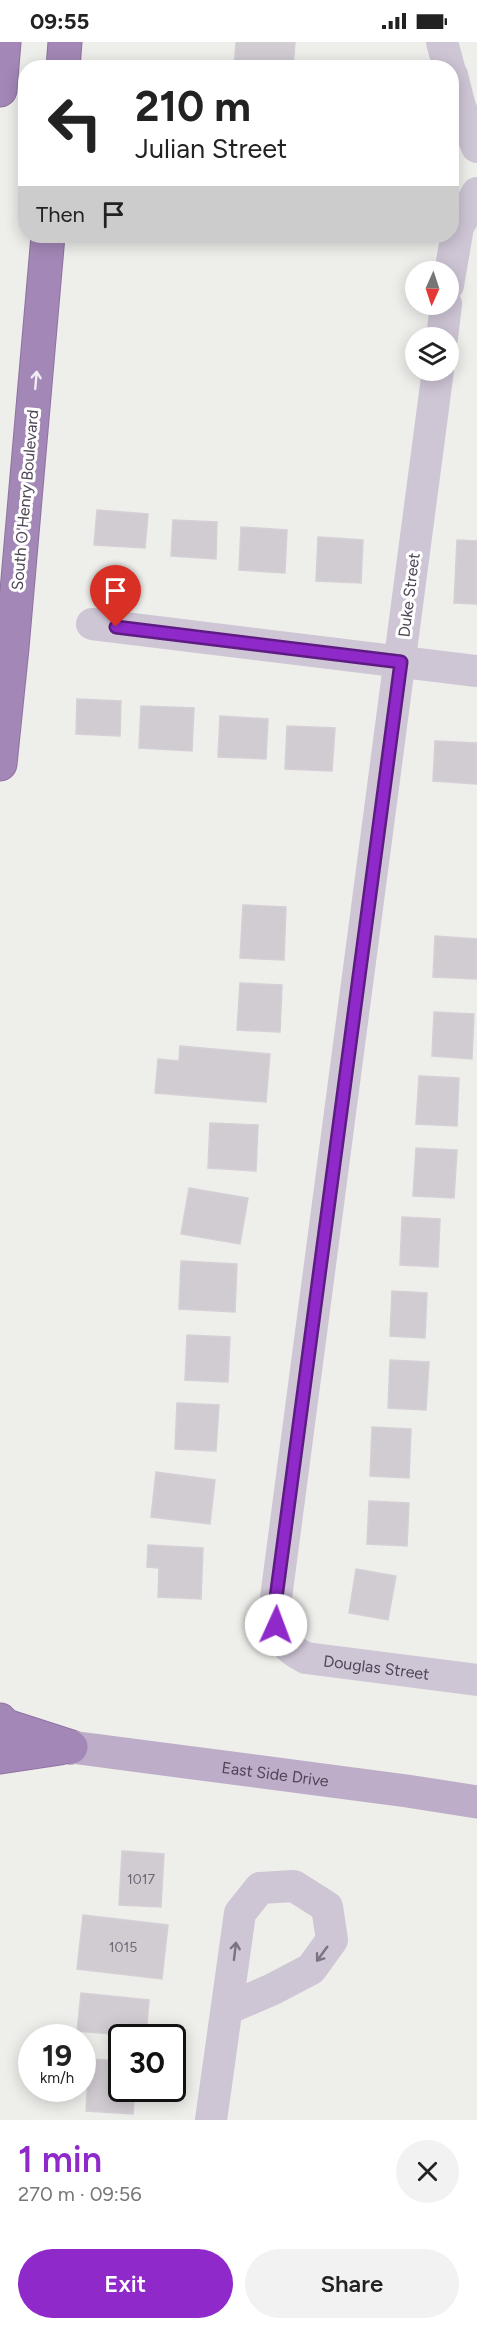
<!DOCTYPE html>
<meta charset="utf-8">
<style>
body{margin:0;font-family:Figtree,sans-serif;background:#f2f2f2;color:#222;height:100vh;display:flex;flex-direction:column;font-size:22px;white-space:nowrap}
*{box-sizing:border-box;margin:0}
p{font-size:20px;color:#767676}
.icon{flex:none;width:33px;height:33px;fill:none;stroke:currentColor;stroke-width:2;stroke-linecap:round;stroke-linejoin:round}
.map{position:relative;height:2078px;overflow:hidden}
.drawer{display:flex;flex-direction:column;background:#fff;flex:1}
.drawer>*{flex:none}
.guide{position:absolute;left:18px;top:18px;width:441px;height:183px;border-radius:24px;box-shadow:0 3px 15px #0003;background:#fff;color:#222;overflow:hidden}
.needle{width:39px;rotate:183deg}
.fabs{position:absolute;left:405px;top:219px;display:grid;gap:12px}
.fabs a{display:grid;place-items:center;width:54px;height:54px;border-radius:50%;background:#fff;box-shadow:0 3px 15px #0003;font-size:30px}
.speed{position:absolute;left:18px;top:1982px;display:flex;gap:12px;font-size:30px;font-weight:700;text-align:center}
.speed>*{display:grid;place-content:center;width:78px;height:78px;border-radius:50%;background:#fff;box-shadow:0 3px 15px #0003;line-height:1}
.speed small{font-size:15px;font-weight:400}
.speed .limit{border:3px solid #111;border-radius:9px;background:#fff;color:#111}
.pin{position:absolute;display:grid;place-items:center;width:51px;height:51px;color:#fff;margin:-62px -26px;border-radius:50% 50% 50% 0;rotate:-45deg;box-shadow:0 0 6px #0007}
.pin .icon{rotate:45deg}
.me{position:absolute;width:66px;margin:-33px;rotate:2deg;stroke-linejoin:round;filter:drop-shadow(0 0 4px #0008)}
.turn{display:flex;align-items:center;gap:21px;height:126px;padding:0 18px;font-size:27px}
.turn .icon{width:78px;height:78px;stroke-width:2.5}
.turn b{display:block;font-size:42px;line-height:51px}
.then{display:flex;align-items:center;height:57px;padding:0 18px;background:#0003;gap:12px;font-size:22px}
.round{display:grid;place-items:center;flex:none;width:63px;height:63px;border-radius:32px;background:#f2f2f2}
.summary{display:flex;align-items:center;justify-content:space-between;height:102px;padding:0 18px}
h1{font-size:36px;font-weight:600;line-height:45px;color:#9029ca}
.cta{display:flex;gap:12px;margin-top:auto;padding:12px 18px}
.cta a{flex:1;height:69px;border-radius:36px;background:#9029ca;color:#fff;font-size:24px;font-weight:600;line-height:69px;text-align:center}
.cta a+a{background:#f2f2f2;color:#222}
.status{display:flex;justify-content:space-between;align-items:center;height:42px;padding:0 30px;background:#fff;direction:ltr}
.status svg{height:16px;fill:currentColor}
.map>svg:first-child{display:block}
.building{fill:#d1cbd2;stroke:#d5d0d6;stroke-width:1.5}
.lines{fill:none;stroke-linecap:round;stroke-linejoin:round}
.highway-casing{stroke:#8f72a2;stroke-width:35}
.minor{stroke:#cec5d5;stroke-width:32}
.major{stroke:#bdadc8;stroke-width:33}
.highway{stroke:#a387b6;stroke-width:33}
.oneway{stroke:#f1edf4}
.oneway2{stroke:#7b7282}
.route-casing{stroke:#5e1b83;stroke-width:15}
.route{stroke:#9029ca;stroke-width:10}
.labels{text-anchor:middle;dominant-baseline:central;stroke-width:6;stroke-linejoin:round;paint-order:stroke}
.number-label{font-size:14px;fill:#706675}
.street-label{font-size:16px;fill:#4f4556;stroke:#fff}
</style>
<div class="status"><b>09:55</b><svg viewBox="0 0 49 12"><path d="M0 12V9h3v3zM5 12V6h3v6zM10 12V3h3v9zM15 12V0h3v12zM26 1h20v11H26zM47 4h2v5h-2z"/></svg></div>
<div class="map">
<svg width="477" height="2078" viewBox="0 0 477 2078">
<rect width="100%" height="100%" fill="#eeeeeb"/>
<path class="building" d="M236,0H295L293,26H234Z
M97,468L148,472L145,506L94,503Z
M173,478L217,480L216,517L171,514Z
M241,485L287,488L285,531L239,528Z
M318,495L363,498L361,541L316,539Z
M457,498L477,499V562L454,561Z
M77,657L121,659L120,694L76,692Z
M141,664L194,666L192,709L139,706Z
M220,674L268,677L266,717L218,715Z
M287,684L335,686L332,729L285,727Z
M435,699L477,701V742L433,739Z
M243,863L286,865L284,918L240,916Z
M435,894L477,897V937L433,935Z
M240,941L282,943L280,990L237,988Z
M434,970L474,972L472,1017L432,1014Z
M180,1004L270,1012L266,1060L155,1051L158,1017L179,1019Z
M419,1034L459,1036L457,1084L416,1082Z
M210,1081L258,1083L256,1129L208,1126Z
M416,1106L457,1108L454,1156L413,1154Z
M189,1146L248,1156L240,1202L181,1192Z
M402,1175L440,1177L438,1225L400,1223Z
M181,1219L237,1222L235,1270L179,1267Z
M392,1249L427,1251L425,1296L390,1294Z
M187,1293L230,1295L228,1340L185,1338Z
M390,1318L429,1320L426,1368L388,1366Z
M177,1361L219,1363L216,1409L175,1407Z
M372,1385L411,1387L409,1436L370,1434Z
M156,1430L215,1438L210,1482L151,1475Z
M369,1459L409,1461L407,1504L367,1502Z
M148,1503L203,1506L201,1557L158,1555L159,1526L147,1525Z
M356,1527L396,1534L388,1578L349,1571Z
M122,1809L164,1812L161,1865L119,1863Z
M83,1873L168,1883L162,1937L77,1927Z
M81,1951L149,1958L146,1995L77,1989Z
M89,2017L122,2019V2046H135L133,2072L86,2069Z"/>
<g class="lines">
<defs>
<path id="highway" d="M63,26L65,0
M0,48L4,0
M0,722L12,606L48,194
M0,1678L6,1684L71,1705
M0,1715L60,1706"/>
</defs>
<use href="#highway" class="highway-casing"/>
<g class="minor">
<path d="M442,0L449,26"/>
<path d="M452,33L460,65L477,105"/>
<path d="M448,243L458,185L477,151"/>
<path d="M442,296L446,262"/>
<path id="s1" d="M438,328L274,1571C277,1594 285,1606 306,1616L477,1638"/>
<path d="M92,582L477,629"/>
<path d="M211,2078L240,1871L260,1846L294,1844L327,1865L332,1898L311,1927L273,1947L227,1967"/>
</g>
<path class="major" id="s2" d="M71,1705L407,1749L477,1760"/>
<use href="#highway" class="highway"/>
</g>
<defs><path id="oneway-shaft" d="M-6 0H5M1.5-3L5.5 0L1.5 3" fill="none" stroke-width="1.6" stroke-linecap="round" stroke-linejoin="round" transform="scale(1.5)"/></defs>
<use class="oneway" href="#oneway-shaft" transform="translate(36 338) rotate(-85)"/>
<g class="oneway2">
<use href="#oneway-shaft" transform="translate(235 1909) rotate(-83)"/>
<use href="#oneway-shaft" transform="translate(322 1912) rotate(126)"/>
</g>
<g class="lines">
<defs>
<path id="route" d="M116,585L401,620L274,1571L276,1583"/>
</defs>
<use href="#route" class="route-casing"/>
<use href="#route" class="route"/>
</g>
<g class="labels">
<g class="number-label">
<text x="141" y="1837">1017</text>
<text x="123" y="1905">1015</text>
</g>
<g class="street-label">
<text transform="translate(25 458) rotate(-85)">South O'Henry Boulevard</text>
<text transform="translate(409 553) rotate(-83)">Duke Street</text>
<text stroke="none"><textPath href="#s1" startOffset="1383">Douglas Street</textPath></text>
<text stroke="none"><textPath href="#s2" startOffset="206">East Side Drive</textPath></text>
</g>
</g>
</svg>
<div class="fabs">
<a><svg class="needle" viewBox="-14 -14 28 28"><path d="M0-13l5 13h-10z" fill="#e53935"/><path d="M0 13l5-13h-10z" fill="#767676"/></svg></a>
<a><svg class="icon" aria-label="layers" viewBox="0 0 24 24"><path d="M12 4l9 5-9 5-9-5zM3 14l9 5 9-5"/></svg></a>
</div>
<div class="speed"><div>19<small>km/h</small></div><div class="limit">30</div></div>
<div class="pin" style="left:116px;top:585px;background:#d93025"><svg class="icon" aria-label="arrive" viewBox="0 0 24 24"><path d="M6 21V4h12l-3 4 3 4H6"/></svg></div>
<svg class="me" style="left:276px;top:1583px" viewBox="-20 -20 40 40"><circle r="19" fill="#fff"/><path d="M0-13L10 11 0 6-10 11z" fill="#9029ca"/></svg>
<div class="guide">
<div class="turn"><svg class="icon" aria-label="left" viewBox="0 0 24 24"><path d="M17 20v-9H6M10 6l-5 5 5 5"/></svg><div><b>210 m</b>Julian Street</div></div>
<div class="then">Then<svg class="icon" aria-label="arrive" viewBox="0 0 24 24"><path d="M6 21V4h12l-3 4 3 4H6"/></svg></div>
</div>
</div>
<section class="drawer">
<div class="summary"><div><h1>1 min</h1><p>270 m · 09:56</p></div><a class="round"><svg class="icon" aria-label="close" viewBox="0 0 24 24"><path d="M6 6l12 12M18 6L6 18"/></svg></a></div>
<div class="cta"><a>Exit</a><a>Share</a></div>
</section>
